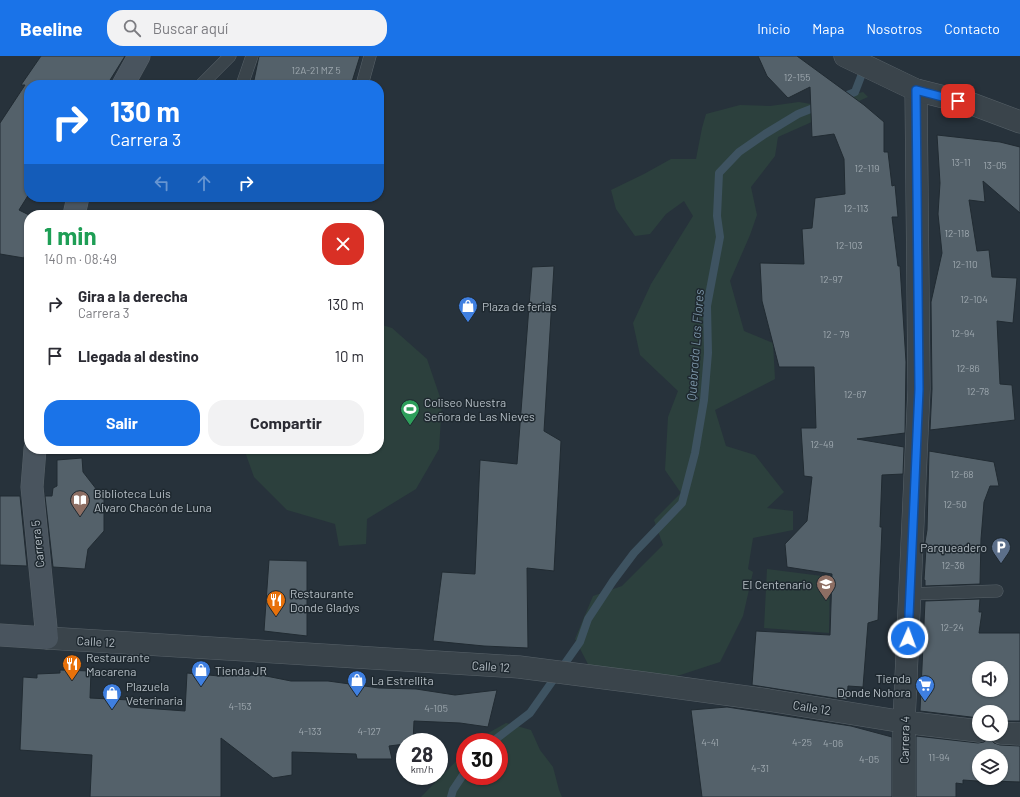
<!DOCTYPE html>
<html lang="es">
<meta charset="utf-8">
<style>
body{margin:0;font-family:Barlow,sans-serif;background:#f2f2f3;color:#2b2b33;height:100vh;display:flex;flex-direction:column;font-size:15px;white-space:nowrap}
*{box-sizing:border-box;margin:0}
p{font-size:13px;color:#7c7c81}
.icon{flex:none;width:22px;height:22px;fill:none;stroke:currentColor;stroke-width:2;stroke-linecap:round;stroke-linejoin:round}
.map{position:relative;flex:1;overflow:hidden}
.side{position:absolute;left:24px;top:154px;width:360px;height:244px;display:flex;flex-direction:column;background:#fff;border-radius:16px;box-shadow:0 1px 3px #0004}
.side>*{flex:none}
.banner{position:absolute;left:24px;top:24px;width:360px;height:122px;border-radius:16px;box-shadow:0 1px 3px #0004;background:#1a73e8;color:#fff;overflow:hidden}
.buttons{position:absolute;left:972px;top:605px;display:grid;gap:8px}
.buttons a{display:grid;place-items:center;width:36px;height:36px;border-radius:50%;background:#fff;box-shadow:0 1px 3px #0004;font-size:20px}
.speed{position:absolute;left:396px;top:677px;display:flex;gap:8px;font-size:20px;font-weight:700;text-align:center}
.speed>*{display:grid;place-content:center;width:52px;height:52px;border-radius:50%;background:#fff;box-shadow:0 1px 3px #0004;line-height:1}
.speed small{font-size:10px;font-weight:400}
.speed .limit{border:6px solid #d22;background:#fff;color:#111}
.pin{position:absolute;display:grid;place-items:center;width:34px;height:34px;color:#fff;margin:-17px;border-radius:8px;box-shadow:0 2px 6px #0006}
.me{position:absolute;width:44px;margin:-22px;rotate:2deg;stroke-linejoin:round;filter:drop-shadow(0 0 3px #0008)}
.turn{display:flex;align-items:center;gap:14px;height:84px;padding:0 20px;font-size:18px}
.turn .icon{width:52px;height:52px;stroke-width:2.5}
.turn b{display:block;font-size:28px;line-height:34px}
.lanes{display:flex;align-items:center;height:38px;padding:0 20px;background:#0003;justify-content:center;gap:20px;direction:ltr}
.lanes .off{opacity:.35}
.round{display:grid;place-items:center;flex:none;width:42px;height:42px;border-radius:16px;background:#f2f2f3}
.overview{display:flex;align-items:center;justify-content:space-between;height:68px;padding:0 20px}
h1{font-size:24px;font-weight:700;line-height:30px;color:#1e9e55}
.cta{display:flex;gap:8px;margin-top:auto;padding:8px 20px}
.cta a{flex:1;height:46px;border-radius:16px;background:#1a73e8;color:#fff;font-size:16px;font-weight:700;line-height:46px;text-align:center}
.cta a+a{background:#f2f2f3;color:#2b2b33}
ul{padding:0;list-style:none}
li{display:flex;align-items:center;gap:12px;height:52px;padding:0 20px}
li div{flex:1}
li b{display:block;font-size:15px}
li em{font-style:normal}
header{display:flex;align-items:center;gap:24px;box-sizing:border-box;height:56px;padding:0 20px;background:#1a73e8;color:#fff}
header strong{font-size:19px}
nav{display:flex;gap:22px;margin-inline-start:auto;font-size:14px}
.search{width:280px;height:36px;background:#f2f2f3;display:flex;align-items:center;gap:10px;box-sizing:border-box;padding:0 14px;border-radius:16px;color:#7c7c81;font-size:15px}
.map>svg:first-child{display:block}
.green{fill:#2c403d}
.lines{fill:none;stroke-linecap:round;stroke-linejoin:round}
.stream{stroke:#3e5361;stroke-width:8}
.building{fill:#54616a;stroke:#212b32;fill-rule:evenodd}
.service-casing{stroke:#586269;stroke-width:13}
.minor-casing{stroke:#586269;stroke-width:23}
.tertiary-casing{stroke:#586269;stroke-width:23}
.secondary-casing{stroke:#586269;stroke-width:23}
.service{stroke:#3a444b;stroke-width:12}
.minor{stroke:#3a444b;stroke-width:22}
.tertiary{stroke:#3a444b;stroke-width:22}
.secondary{stroke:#49545e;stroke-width:22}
.route-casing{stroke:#114b97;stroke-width:10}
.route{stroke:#1a73e8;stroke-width:7}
.labels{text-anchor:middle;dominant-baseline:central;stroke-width:3;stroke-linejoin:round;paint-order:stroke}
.number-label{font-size:10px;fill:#9ea8af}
.poi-label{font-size:12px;fill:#b6bfc6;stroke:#1f2930;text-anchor:start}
.street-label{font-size:12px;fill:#b6bfc6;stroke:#1f2930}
.water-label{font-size:13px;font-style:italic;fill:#7a94a6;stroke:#1f2930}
</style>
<header>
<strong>Beeline</strong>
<div class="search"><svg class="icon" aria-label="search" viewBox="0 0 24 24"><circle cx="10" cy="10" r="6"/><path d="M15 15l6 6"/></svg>Buscar aquí</div>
<nav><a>Inicio</a><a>Mapa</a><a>Nosotros</a><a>Contacto</a></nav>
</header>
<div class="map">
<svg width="1020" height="741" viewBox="0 0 1020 741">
<rect width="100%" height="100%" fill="#27323b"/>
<path class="green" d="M863,36L868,41L778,81L775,100L751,131L757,159L750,179L730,225L744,275L773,287L775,323L715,354L726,390L755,399L784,436L767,452L793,455V474L753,482L748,513L753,516L743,560L720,606L668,623L590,612L575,583L593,540L622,530L663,489L654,464L681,437L665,414L668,361L678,335L640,299L633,267L651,228L693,160L684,145L666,158L650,178L635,180L616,153L611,134L644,118L671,103H696L702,72L706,58L740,49L770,50L799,46L811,48Z
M379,268L392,272L427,303L442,347L439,393L416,433L367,463L366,488L339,490L335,468L287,454L254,421L244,393H379Z
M767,513L830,521L829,577L764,572Z
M506,667L531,674L540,694L553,711L559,734L562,741H421L465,696V720H499V686H477L483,680Z"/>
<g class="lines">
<path class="stream" d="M840,42L855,36L865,10
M492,686L530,657L580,586L588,563L613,525L634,497L682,447L695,397L704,344L708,297L707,250L720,181L717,160L719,117L739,96L765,78L798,58L821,49
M451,741L453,734L465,716"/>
</g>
<path class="building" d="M41,0H125L107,29H29V138L19,154L29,159V181L24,202L0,198V67L25,29H21Z
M259,0H360L351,29H253Z
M758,0H797L864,49L884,66V96H888L892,130L895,129L898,161H892L898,210H900L906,306L905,377L857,383L904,391L903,418L882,419L880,471H882L878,564L868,567L863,631L848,630L847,644L752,629L756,575L830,579L832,518L787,511L785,488L807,465L812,421L804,420L801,372H816L814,311H779L762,245L760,207L804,208L802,173L812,172L815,142L845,138L844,103L834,78L812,81L810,31L788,42L767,20Z
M937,79L1000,86L1020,91V157L983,125L985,146L969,144L977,195L989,194L992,221L1017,222L1013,267L997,265L1000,328L1012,329L1015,364L930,374L932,333L931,246L942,197L938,158L940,127Z
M554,210L544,375L561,385L554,515L527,512L528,592L484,590L433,585L442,516L475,518L480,404L517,408L532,211Z
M929,395L994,406L999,430H990L984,446L981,483L980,528L925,530V524H924L926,492H924L927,474Z
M82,402L83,416L104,443V475L88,493L85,513L53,511L45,440H52L53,432L57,430V404Z
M0,440H20L27,510L0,509Z
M269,504L307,505V580L264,575Z
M980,543L979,556H982L979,577H1020V665H1001V656H979V662L920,655L925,545ZM979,612H1001V634H979Z
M60,614L91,615L90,642L130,644V651L185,655L187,617L219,620L261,619L291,625H328L379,632L416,633L455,639L497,634L488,671L460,667L414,665L413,686H405V688L389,690L392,703H357L356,698L292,696V719L273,722L221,682V741H90L92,699L20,694L23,621L37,622V618L60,617Z
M727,651L851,670L892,681V741H702L691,654Z
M916,680L978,687L984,686L990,681L994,687L1000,689L1020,690V726L991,725V726L963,724V728L956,727V741H916ZM979,700H1001V722H979Z"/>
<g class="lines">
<defs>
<path id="service" d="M201,29L230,0
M242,29L252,0
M362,29L370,0
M909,538L997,535"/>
<path id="minor" d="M47,582L519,611L644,627L768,644L904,666L979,675
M1001,677L1020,678
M904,741V666L919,333L916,34"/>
<path id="tertiary" d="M845,0L916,34L972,48L1020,66"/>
<path id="secondary" d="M123,29L139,0
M74,159L78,141
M0,579L47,582L32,431L35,393"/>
</defs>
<use href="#service" class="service-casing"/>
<use href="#minor" class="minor-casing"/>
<use href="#tertiary" class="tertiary-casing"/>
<use href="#secondary" class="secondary-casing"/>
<use href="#service" class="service"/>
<use href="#minor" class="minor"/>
<use href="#tertiary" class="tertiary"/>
<use href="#secondary" class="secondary"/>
</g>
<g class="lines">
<defs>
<path id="route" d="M908,582L919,333L916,34L958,45"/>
</defs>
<use href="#route" class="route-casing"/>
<use href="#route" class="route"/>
</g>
<defs>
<symbol id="shop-pin" viewBox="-11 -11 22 30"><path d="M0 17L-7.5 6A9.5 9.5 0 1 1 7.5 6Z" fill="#3f7fe0" stroke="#1f2930"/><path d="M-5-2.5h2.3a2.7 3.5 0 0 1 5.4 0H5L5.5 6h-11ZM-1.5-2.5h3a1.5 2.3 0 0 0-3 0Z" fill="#fff"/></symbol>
<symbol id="stadium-pin" viewBox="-11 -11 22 30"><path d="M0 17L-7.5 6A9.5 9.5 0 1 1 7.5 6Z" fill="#2e9e5b" stroke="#1f2930"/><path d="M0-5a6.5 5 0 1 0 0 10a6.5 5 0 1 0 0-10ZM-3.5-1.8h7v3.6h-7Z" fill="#fff"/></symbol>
<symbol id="library-pin" viewBox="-11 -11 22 30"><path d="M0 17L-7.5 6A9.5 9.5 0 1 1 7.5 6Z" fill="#8d6e63" stroke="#1f2930"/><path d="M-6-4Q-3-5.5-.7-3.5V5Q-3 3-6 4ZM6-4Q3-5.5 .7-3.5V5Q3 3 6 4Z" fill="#fff"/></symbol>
<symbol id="parking-pin" viewBox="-11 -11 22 30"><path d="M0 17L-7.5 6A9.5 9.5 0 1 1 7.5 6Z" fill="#5c6f8a" stroke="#1f2930"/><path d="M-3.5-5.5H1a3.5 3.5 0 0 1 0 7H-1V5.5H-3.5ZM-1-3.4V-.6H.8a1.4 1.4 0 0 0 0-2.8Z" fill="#fff"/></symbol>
<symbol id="school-pin" viewBox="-11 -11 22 30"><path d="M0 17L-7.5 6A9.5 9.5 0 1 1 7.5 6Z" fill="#8d6e63" stroke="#1f2930"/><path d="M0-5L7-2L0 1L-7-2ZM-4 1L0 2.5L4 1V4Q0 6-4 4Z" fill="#fff"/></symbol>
<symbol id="restaurant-pin" viewBox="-11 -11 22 30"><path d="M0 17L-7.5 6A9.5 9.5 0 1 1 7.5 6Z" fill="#e8710a" stroke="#1f2930"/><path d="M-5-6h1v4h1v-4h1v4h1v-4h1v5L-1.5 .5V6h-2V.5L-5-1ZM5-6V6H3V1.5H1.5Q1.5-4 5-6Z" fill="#fff"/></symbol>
<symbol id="supermarket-pin" viewBox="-11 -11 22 30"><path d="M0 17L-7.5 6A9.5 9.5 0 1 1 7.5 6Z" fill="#3f7fe0" stroke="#1f2930"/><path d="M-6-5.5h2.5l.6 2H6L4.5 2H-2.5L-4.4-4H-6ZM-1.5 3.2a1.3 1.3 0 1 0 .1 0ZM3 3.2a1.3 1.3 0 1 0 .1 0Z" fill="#fff"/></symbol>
</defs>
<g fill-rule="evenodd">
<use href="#shop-pin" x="457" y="239" width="22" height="30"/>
<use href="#stadium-pin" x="399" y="342" width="22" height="30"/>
<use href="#library-pin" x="69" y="433" width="22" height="30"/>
<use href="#parking-pin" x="990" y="480" width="22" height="30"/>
<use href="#school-pin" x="815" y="517" width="22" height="30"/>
<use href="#restaurant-pin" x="265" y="533" width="22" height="30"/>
<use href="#restaurant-pin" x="61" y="597" width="22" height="30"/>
<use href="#shop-pin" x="190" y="603" width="22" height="30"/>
<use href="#shop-pin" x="346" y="613" width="22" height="30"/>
<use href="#supermarket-pin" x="914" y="618" width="22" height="30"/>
<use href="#shop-pin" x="101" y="626" width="22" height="30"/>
</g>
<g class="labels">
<g class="number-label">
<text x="316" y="14">12A-21 MZ 5</text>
<text x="797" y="21">12-155</text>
<text x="961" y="106">13-11</text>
<text x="995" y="109">13-05</text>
<text x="867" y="112">12-119</text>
<text x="856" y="152">12-113</text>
<text x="957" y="177">12-118</text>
<text x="849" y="189">12-103</text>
<text x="965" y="208">12-110</text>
<text x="831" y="223">12-97</text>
<text x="974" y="243">12-104</text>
<text x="963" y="277">12-94</text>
<text x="836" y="278">12 - 79</text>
<text x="968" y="312">12-86</text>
<text x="978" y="335">12-78</text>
<text x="855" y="338">12-67</text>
<text x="822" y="388">12-49</text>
<text x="962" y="418">12-68</text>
<text x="955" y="448">12-50</text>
<text x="953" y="509">12-36</text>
<text x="952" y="571">12-24</text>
<text x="240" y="650">4-153</text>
<text x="436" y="652">4-105</text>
<text x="310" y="675">4-133</text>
<text x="369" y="675">4-127</text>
<text x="710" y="686">4-41</text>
<text x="802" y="686">4-25</text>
<text x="833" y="687">4-06</text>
<text x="939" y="701">11-94</text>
<text x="869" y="703">4-05</text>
<text x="760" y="712">4-31</text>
</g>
<g class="poi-label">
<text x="482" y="250">Plaza de ferias</text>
<text x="424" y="346">Coliseo Nuestra<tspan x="424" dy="14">Señora de Las Nieves</tspan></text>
<text x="94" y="437">Biblioteca Luis<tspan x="94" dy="14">Alvaro Chacón de Luna</tspan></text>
<text x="987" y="491" text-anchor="end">Parqueadero</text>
<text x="812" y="528" text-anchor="end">El Centenario</text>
<text x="290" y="537">Restaurante<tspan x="290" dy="14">Donde Gladys</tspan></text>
<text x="86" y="601">Restaurante<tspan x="86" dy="14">Macarena</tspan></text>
<text x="215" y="614">Tienda JR</text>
<text x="911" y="622" text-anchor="end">Tienda<tspan x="911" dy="14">Donde Nohora</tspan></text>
<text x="371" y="624">La Estrellita</text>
<text x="126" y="630">Plazuela<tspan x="126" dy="14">Veterinaria</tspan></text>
</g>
<g class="street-label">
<text transform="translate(37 488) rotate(-96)">Carrera 5</text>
<text transform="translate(96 585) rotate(3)">Calle 12</text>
<text transform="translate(491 610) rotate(4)">Calle 12</text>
<text transform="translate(812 651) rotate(9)">Calle 12</text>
<text transform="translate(904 684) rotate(-89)">Carrera 4</text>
</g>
<g class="water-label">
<text transform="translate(695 289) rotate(-86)">Quebrada Las Flores</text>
</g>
</g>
</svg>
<div class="buttons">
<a><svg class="icon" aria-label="sound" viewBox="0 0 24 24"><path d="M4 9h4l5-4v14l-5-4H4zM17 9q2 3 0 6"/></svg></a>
<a><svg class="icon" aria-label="search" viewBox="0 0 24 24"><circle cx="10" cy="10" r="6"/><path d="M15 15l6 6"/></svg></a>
<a><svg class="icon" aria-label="layers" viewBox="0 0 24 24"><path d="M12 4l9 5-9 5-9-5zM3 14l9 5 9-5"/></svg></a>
</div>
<div class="speed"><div>28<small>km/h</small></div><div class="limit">30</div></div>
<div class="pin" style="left:958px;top:45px;background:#d93025"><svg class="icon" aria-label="arrive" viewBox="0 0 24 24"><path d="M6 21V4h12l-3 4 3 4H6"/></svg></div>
<svg class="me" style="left:908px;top:582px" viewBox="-20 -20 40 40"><circle r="17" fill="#1a73e8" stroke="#fff" stroke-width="3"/><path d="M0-11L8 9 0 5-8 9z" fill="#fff"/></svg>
<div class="banner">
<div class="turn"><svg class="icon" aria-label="right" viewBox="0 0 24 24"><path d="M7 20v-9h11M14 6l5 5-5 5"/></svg><div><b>130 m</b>Carrera 3</div></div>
<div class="lanes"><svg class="icon off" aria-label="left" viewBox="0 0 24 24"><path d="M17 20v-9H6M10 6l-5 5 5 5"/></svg><svg class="icon off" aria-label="ahead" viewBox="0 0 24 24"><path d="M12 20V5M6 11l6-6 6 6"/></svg><svg class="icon" aria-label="right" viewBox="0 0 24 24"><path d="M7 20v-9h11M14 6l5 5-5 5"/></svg></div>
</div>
<section class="side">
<div class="overview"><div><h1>1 min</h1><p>140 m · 08:49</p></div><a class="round" style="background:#d93025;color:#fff"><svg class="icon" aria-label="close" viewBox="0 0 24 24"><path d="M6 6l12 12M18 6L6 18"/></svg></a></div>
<ul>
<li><svg class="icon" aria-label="right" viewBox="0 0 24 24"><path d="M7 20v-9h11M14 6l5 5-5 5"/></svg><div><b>Gira a la derecha</b><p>Carrera 3</p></div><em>130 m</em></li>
<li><svg class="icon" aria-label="arrive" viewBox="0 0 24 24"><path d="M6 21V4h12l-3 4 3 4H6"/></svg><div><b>Llegada al destino</b></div><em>10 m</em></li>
</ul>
<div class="cta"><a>Salir</a><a>Compartir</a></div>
</section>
</div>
